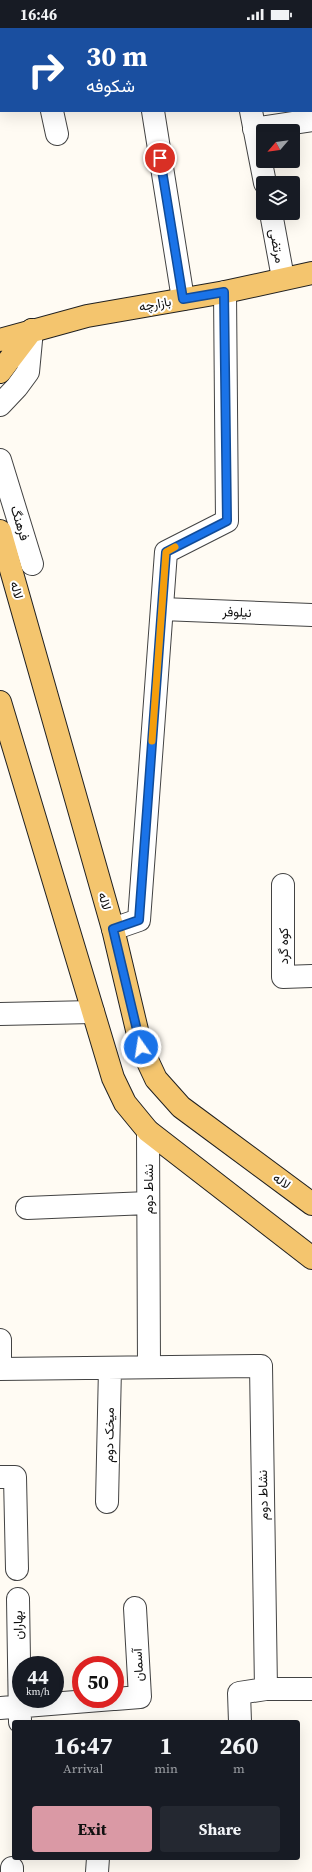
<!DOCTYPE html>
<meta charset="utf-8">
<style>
body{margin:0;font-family:"Source Serif 4",Vazirmatn,serif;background:#242831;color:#f1f3f6;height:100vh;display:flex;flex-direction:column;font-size:15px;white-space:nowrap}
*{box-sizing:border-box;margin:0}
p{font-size:13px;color:#9ea1a6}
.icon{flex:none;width:22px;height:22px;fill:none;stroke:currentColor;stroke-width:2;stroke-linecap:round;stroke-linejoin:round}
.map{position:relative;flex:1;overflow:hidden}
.sheet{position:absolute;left:12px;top:1692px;width:288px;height:140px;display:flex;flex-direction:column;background:#171b24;border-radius:4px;box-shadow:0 4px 16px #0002}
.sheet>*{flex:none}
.hud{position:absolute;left:0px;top:0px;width:312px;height:84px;box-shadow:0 4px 16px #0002;background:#1a4fa0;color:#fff;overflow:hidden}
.needle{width:26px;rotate:242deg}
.tools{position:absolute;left:256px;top:96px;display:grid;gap:8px}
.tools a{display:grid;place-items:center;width:44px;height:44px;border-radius:4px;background:#171b24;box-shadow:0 4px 16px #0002;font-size:20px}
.speed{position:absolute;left:12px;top:1628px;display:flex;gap:8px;font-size:20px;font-weight:700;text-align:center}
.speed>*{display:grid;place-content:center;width:52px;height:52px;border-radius:50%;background:#171b24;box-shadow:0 4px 16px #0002;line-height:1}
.speed small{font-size:10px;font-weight:400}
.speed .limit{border:6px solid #d22;background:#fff;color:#111}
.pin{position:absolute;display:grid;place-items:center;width:34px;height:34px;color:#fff;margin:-17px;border:2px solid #fff;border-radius:50%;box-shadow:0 1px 4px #0007}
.me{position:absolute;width:44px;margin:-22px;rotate:347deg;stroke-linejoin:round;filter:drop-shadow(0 0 3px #0008)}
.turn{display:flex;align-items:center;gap:14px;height:84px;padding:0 20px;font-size:18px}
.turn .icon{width:52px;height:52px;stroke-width:2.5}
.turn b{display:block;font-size:28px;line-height:34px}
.eta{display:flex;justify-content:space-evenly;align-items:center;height:68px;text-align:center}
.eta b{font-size:24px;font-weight:700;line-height:28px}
.cta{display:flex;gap:8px;margin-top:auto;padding:8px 20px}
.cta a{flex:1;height:46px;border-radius:4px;background:#da99a5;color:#111;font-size:16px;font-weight:700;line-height:46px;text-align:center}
.cta a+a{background:#242831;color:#f1f3f6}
.status{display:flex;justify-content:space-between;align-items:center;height:28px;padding:0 20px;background:#171b24;direction:ltr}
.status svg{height:11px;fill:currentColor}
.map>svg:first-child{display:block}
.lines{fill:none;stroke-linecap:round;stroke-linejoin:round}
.minor-casing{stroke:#434343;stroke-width:24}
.major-casing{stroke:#212121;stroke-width:24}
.minor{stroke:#fff;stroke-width:22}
.major{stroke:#f4c56e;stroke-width:22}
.route-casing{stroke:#114b97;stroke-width:10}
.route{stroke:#1a73e8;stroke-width:7}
.slow{stroke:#f59e0b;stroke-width:7}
.labels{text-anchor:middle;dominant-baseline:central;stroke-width:4;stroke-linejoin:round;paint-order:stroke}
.street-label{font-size:13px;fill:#101010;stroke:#fff}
</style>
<div class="status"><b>16:46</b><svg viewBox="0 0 49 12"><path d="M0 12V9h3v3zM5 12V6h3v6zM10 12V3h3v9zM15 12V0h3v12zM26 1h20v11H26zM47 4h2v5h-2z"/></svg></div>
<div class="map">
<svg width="312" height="1844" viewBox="0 0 312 1844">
<rect width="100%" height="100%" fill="#fffbf3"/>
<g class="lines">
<defs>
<path id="minor" d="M141,0V1
M52,83L57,106
M153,83L183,271
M251,83L265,155
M254,101L312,92
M271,185L283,250
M0,377L17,359L28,344L32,302
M0,432L32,536
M162,581L312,587
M283,857V949L312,948
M113,901L139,892L166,524L227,493L225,264
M0,986L93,984
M148,1103L149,1339
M27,1180L148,1175
M0,1312V1341L261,1338L266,1661
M0,1449H15L17,1541
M107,1474L110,1340
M18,1571L20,1694
M115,1671L140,1669L135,1580
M0,1680L113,1671
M240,1694L239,1665L266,1661H312
M12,1840V1844
M97,1844L98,1830"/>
<path id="major" d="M0,312L87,288L225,264L312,245
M0,344L32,302
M0,503L113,901L141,1019L156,1051L181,1079L312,1176
M0,674L113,1050L125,1075L148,1103L312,1230"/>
</defs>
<use href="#minor" class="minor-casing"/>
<use href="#major" class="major-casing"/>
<use href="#minor" class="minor"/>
<use href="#major" class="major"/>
</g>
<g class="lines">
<defs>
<path id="route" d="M141,1019L113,901L139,892L166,524L227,493L224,264L183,271L160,130"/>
</defs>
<use href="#route" class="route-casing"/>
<use href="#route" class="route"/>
<path class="slow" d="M152,713L166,524L175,519"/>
</g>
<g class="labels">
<g class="street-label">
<text transform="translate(277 218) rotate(79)">مرتضی</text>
<text transform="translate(155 276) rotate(-10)">بازارچه</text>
<text transform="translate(20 495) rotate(73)">فرهنگ</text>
<text transform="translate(17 562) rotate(74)">لاله</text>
<text transform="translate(237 584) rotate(2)">نیلوفر</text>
<text transform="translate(105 873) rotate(74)">لاله</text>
<text transform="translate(283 918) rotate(-90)">کوه گرد</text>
<text transform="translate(282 1153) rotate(36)">لاله</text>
<text transform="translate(148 1161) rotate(-90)">نشاط دوم</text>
<text transform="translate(109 1407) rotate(-89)">میخک دوم</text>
<text transform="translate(263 1467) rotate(-91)">نشاط دوم</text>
<text transform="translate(18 1597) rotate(-91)">بهاران</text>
<text transform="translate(138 1637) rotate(-93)">آسمان</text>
</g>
</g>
</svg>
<div class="tools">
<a><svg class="needle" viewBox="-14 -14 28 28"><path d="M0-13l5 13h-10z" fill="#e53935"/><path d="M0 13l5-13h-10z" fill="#9ea1a6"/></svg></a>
<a><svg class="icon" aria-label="layers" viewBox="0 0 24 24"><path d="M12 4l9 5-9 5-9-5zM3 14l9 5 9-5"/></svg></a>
</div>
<div class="speed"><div>44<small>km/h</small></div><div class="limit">50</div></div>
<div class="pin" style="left:160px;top:130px;background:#d93025"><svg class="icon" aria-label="arrive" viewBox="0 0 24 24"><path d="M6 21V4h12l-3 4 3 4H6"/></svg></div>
<svg class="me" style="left:141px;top:1019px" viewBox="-20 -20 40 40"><circle r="17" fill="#1a73e8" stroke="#fff" stroke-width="3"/><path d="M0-11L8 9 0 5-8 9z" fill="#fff"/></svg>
<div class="hud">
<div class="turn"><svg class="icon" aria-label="right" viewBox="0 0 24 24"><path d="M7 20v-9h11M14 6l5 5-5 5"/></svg><div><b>30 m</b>شکوفه</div></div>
</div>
<section class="sheet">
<div class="eta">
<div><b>16:47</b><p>Arrival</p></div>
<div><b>1</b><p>min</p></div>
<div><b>260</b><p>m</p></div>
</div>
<div class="cta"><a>Exit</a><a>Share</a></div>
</section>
</div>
